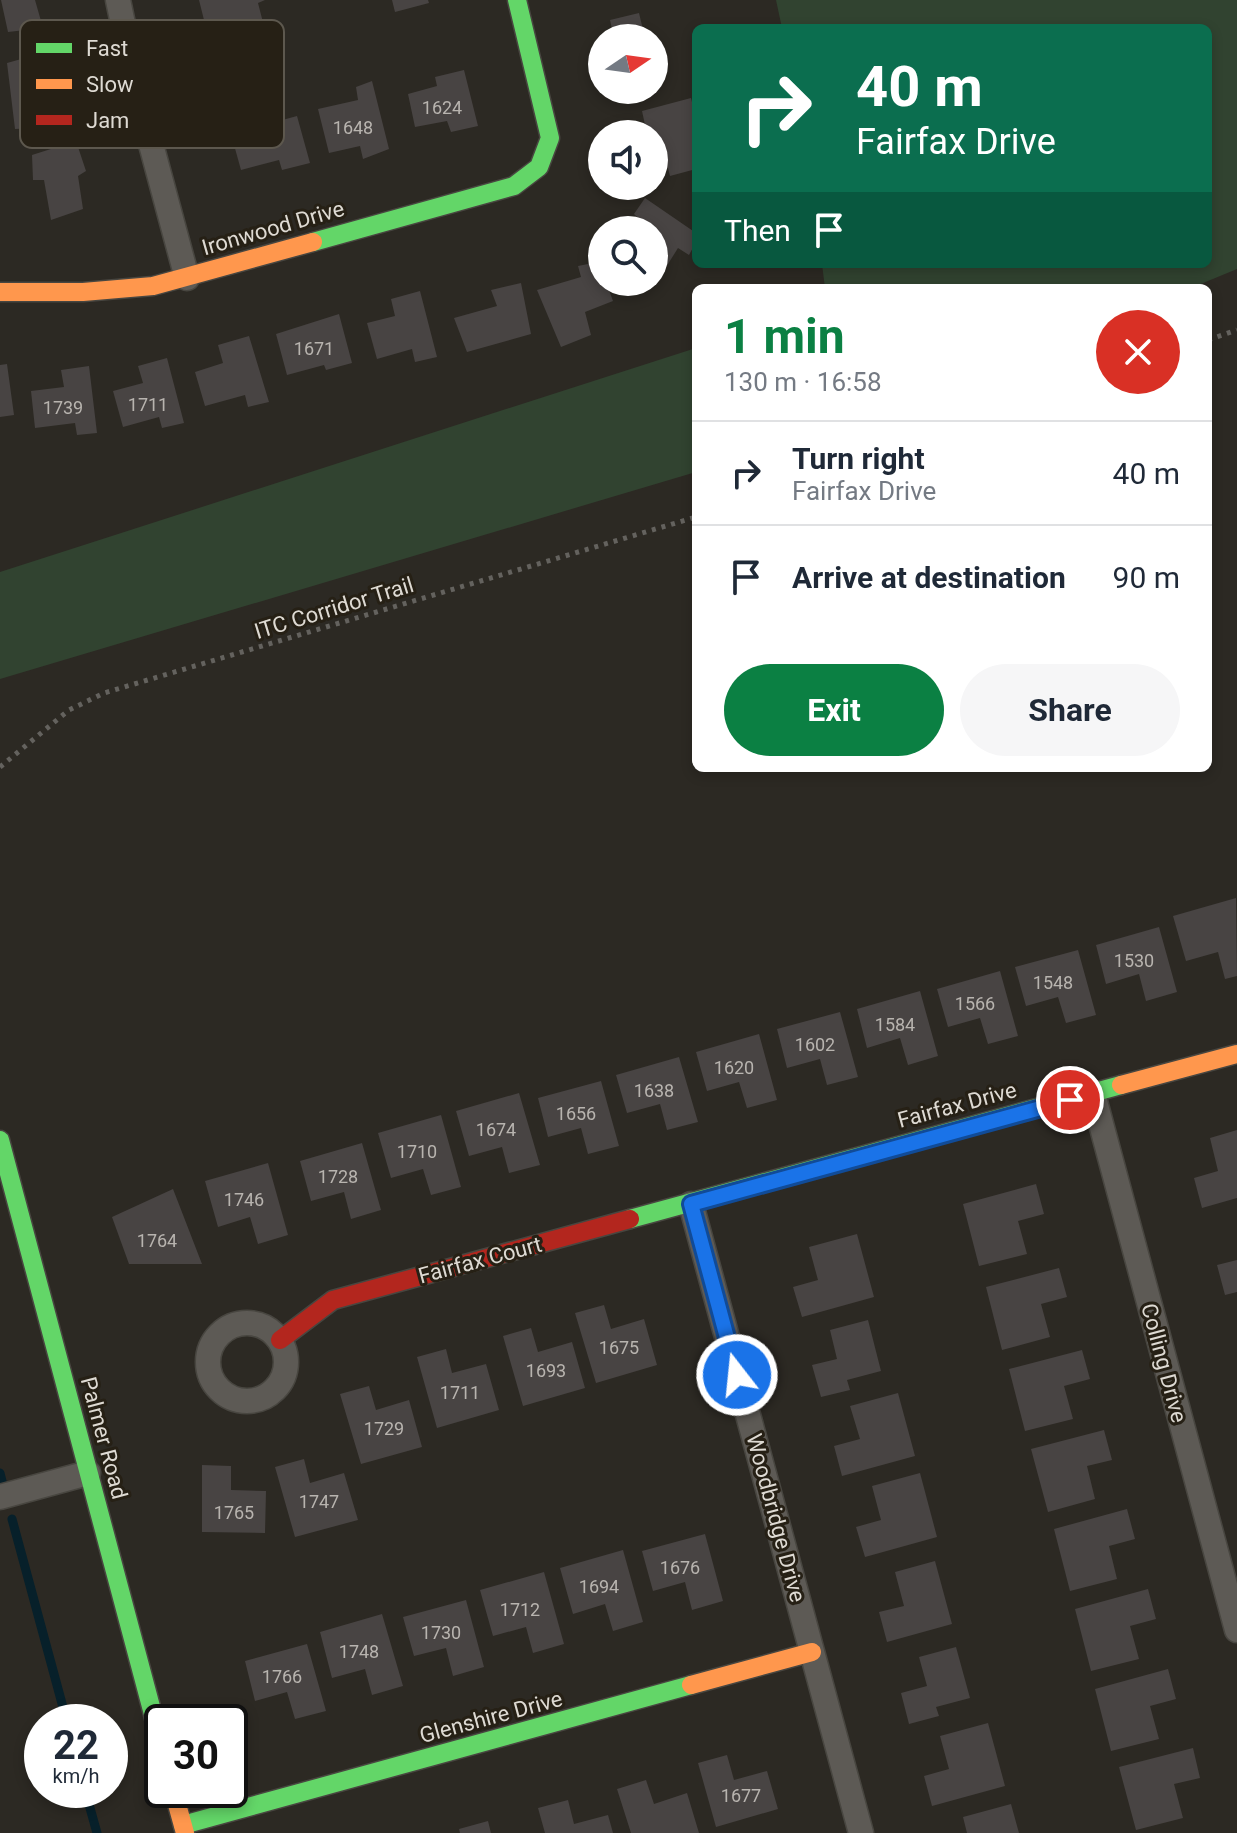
<!DOCTYPE html>
<meta charset="utf-8">
<style>
body{margin:0;font-family:Roboto,sans-serif;background:#f6f6f7;color:#1f2937;height:100vh;display:flex;flex-direction:column;font-size:30px;white-space:nowrap}
*{box-sizing:border-box;margin:0}
p{font-size:26px;color:#747a83}
.icon{flex:none;width:44px;height:44px;fill:none;stroke:currentColor;stroke-width:2;stroke-linecap:round;stroke-linejoin:round}
.map{position:relative;flex:1;overflow:hidden}
.panel{position:absolute;left:692px;top:284px;width:520px;height:488px;display:flex;flex-direction:column;background:#fff;border-radius:12px;box-shadow:0 4px 12px #0003}
.panel>*{flex:none}
.hud{position:absolute;left:692px;top:24px;width:520px;height:244px;border-radius:12px;box-shadow:0 4px 12px #0003;background:#0b6e4f;color:#fff;overflow:hidden}
.needle{width:52px;rotate:77deg}
.fabs{position:absolute;left:588px;top:24px;display:grid;gap:16px}
.fabs a{display:grid;place-items:center;width:80px;height:80px;border-radius:50%;background:#fff;box-shadow:0 4px 12px #0003;font-size:40px}
.speed{position:absolute;left:24px;top:1704px;display:flex;gap:16px;font-size:40px;font-weight:700;text-align:center}
.speed>*{display:grid;place-content:center;width:104px;height:104px;border-radius:50%;background:#fff;box-shadow:0 4px 12px #0003;line-height:1}
.speed small{font-size:20px;font-weight:400}
.speed .limit{border:4px solid #111;border-radius:12px;background:#fff;color:#111}
.pin{position:absolute;display:grid;place-items:center;width:68px;height:68px;color:#fff;margin:-34px;border:4px solid #fff;border-radius:50%;box-shadow:0 2px 8px #0007}
.me{position:absolute;width:88px;margin:-44px;rotate:344deg;stroke-linejoin:round;filter:drop-shadow(0 0 6px #0008)}
.turn{display:flex;align-items:center;gap:28px;height:168px;padding:0 32px;font-size:36px}
.turn .icon{width:104px;height:104px;stroke-width:2.5}
.turn b{display:block;font-size:56px;line-height:68px}
.then{display:flex;align-items:center;height:76px;padding:0 32px;background:#0003;gap:16px;font-size:30px}
.round{display:grid;place-items:center;flex:none;width:84px;height:84px;border-radius:42px;background:#f6f6f7}
.head{display:flex;align-items:center;justify-content:space-between;height:136px;padding:0 32px}
h1{font-size:48px;font-weight:700;line-height:60px;color:#0b8043}
.primary-button{display:flex;gap:16px;margin-top:auto;padding:16px 32px}
.primary-button a{flex:1;height:92px;border-radius:48px;background:#0b8043;color:#fff;font-size:32px;font-weight:700;line-height:92px;text-align:center}
.primary-button a+a{background:#f6f6f7;color:#1f2937}
ul{padding:0;list-style:none}
li{display:flex;align-items:center;gap:24px;height:104px;padding:0 32px;border-top:2px solid #e0e1e3}
li div{flex:1}
li b{display:block;font-size:30px}
li em{font-style:normal}
.map>svg:first-child{display:block}
.green{fill:#314330}
.lines{fill:none;stroke-linecap:round;stroke-linejoin:round}
.stream{stroke:#07202a;stroke-width:9}
.building{fill:#484443}
.street-casing{stroke:#484640;stroke-width:27}
.fast-casing{stroke:#484640;stroke-width:21}
.slow-casing{stroke:#484640;stroke-width:21}
.jam-casing{stroke:#484640;stroke-width:21}
.path{stroke:#64625e;stroke-width:5;stroke-dasharray:4 6;stroke-linecap:butt}
.street{stroke:#5d5a55;stroke-width:24}
.fast{stroke:#63d668;stroke-width:18}
.slow{stroke:#ff974d;stroke-width:18}
.jam{stroke:#b3261e;stroke-width:18}
.route-casing{stroke:#114b97;stroke-width:20}
.route{stroke:#1a73e8;stroke-width:14}
.labels{text-anchor:middle;dominant-baseline:central;stroke-width:6;stroke-linejoin:round;paint-order:stroke}
.number-label{font-size:18px;fill:#b8b4af}
.street-label{font-size:22px;fill:#dedad3;stroke:#262015}
.key{fill:#262015;stroke:#5d584e;stroke-width:2}
.key-label{font-size:22px;fill:#dedad3}
</style>
<div class="map">
<svg width="1237" height="1833" viewBox="0 0 1237 1833">
<rect width="100%" height="100%" fill="#2c2923"/>
<path class="green" d="M776,0H1237V269L1191,288H825L822,264H1208V28H782Z
M696,348V472L0,679V572Z"/>
<g class="lines">
<path class="stream" d="M0,1473L5,1493
M12,1519L67,1722
M85,1790L97,1833"/>
</g>
<path class="building" d="M1,0H35L43,28L8,32Z
M199,0H265L258,3L267,38L232,48L227,28L221,30L218,21L205,24Z
M392,0H428L429,3L395,12Z
M639,13L645,38H614L610,20Z
M57,49L61,80L49,84L54,127L15,129L7,63Z
M464,70L478,126L451,132L447,121L415,127L408,94L437,86L435,77Z
M372,81L389,149L363,159L360,146L329,153L318,109L358,100L356,87Z
M691,98L696,119V169L670,176L660,138L654,139V134H647L642,111Z
M297,116L310,163L282,170L279,160L241,170L231,134Z
M76,141L86,171L78,176L83,209L51,220L44,180H33L32,155Z
M645,198L696,233V242L689,255L678,248L658,280L654,277V230H645L647,226L634,214Z
M598,262L602,282H606L613,301L585,312L591,335L561,347L537,290L581,277L578,266Z
M521,283L531,334L467,352L454,318L497,306L491,290Z
M420,291L437,357L415,362L412,349L377,359L367,323L395,316L391,299Z
M339,314L352,363L326,370L324,365L287,375L276,334Z
M249,336L269,402L248,407L245,395L205,406L195,372L223,363L218,345Z
M167,358L184,423L162,428L159,417L123,427L113,391L143,383L138,366Z
M7,364L14,415L0,417V365Z
M89,366L97,433L77,435L75,423L35,428L31,391L64,387L61,370Z
M1236,898L1237,976L1225,979L1218,952L1186,961L1173,916Z
M1159,927L1177,992L1146,1001L1139,974L1106,984L1096,945Z
M1078,950L1096,1015L1066,1023L1058,997L1026,1006L1015,967Z
M1000,971L1018,1036L988,1044L980,1018L948,1027L937,989Z
M920,991L938,1056L908,1065L900,1038L867,1048L857,1009Z
M840,1012L858,1077L827,1085L820,1059L787,1068L777,1029Z
M759,1034L777,1100L747,1108L739,1082L707,1091L696,1052Z
M679,1057L698,1122L667,1130L660,1104L627,1113L616,1075Z
M601,1081L619,1146L588,1154L581,1128L548,1137L538,1098Z
M519,1093L540,1165L509,1173L502,1147L469,1156L456,1111Z
M441,1115L461,1187L431,1195L423,1169L391,1178L378,1133Z
M1237,1130V1198L1202,1208L1194,1178L1218,1171L1210,1138Z
M362,1143L381,1210L351,1219L344,1192L311,1201L300,1161Z
M268,1163L288,1235L258,1244L250,1217L218,1227L205,1181Z
M1036,1184L1044,1214L1018,1221L1027,1254L979,1266L963,1204Z
M173,1189L202,1264H129L112,1217Z
M857,1234L874,1297L802,1317L793,1287L818,1280L809,1247Z
M1237,1260V1292L1225,1295L1217,1265Z
M1059,1268L1067,1297L1041,1304L1050,1337L1002,1350L986,1287Z
M604,1305L611,1329L644,1319L657,1365L596,1383L575,1313Z
M868,1320L881,1371L847,1380L850,1390L821,1397L812,1365L837,1359L830,1330Z
M531,1328L538,1352L572,1342L585,1388L523,1406L503,1336Z
M446,1349L452,1373L486,1364L499,1410L437,1428L417,1357Z
M1082,1350L1090,1379L1064,1386L1073,1419L1025,1431L1009,1369Z
M369,1386L376,1410L409,1400L422,1447L361,1464L340,1394Z
M898,1393L915,1456L842,1476L834,1446L860,1439L850,1406Z
M1104,1430L1112,1460L1087,1466L1095,1499L1048,1512L1031,1449Z
M304,1459L310,1483L344,1473L358,1520L295,1537L275,1467Z
M202,1465L231,1466V1490L266,1491L265,1533L202,1532Z
M920,1473L937,1537L865,1557L856,1527L881,1520L872,1486Z
M1127,1509L1135,1539L1109,1546L1117,1579L1070,1591L1054,1529Z
M705,1534L723,1601L692,1610L685,1582L653,1591L642,1551Z
M623,1550L643,1622L613,1631L605,1604L573,1614L560,1568Z
M935,1561L952,1624L887,1642L879,1612L904,1606L895,1572Z
M544,1572L564,1644L533,1653L526,1627L493,1636L480,1590Z
M1148,1589L1156,1619L1130,1626L1139,1659L1091,1671L1075,1609Z
M466,1600L484,1667L453,1676L446,1648L414,1656L403,1617Z
M382,1614L403,1686L372,1695L365,1669L332,1678L320,1632Z
M307,1644L326,1711L295,1719L287,1692L255,1701L245,1661Z
M956,1647L970,1698L936,1707L939,1716L909,1724L901,1693L927,1686L919,1657Z
M1168,1669L1176,1699L1150,1706L1159,1739L1111,1751L1095,1689Z
M988,1723L1005,1786L932,1806L924,1776L949,1769L940,1736Z
M1193,1748L1200,1778L1174,1784L1183,1818L1136,1830L1119,1767Z
M727,1755L734,1780L767,1771L778,1809L716,1827L698,1763Z
M646,1780L654,1804L687,1793L699,1833H631L617,1789Z
M568,1800L574,1824L608,1815L613,1833H545L538,1808Z
M1011,1804L1019,1833H967L963,1817Z
M488,1821L491,1833H460L459,1829Z"/>
<g class="lines">
<defs>
<path id="street" d="M118,0L138,96L187,278
M1093,1094L1237,1630
M691,1204L861,1833
M208 1362a39 39 0 1 1 78 0a39 39 0 1 1-78 0Z
M0,1497L88,1473"/>
<path id="fast" d="M313,242L514,186L539,167L550,138L517,0
M0,1140L162,1748
M630,1219L1121,1085
M183,1825L691,1685"/>
<path id="slow" d="M0,292H83L153,286L313,242
M1121,1085L1237,1054
M691,1685L812,1652
M173,1790L185,1833"/>
<path id="jam" d="M280,1340L333,1300L630,1219"/>
</defs>
<use href="#street" class="street-casing"/>
<use href="#fast" class="fast-casing"/>
<use href="#slow" class="slow-casing"/>
<use href="#jam" class="jam-casing"/>
<path class="path" d="M1208,340L1237,330
M0,767L69,710L104,693L696,517"/>
<use href="#street" class="street"/>
<use href="#fast" class="fast"/>
<use href="#slow" class="slow"/>
<use href="#jam" class="jam"/>
</g>
<g class="lines">
<defs>
<path id="route" d="M737,1375L691,1204L1070,1100"/>
</defs>
<use href="#route" class="route-casing"/>
<use href="#route" class="route"/>
</g>
<g class="labels">
<g class="number-label">
<text x="442" y="107">1624</text>
<text x="353" y="127">1648</text>
<text x="314" y="348">1671</text>
<text x="148" y="404">1711</text>
<text x="63" y="407">1739</text>
<text x="1134" y="960">1530</text>
<text x="1053" y="982">1548</text>
<text x="975" y="1003">1566</text>
<text x="895" y="1024">1584</text>
<text x="815" y="1044">1602</text>
<text x="734" y="1067">1620</text>
<text x="654" y="1090">1638</text>
<text x="576" y="1113">1656</text>
<text x="496" y="1129">1674</text>
<text x="417" y="1151">1710</text>
<text x="338" y="1176">1728</text>
<text x="244" y="1199">1746</text>
<text x="157" y="1240">1764</text>
<text x="619" y="1347">1675</text>
<text x="546" y="1370">1693</text>
<text x="460" y="1392">1711</text>
<text x="384" y="1428">1729</text>
<text x="319" y="1501">1747</text>
<text x="234" y="1512">1765</text>
<text x="680" y="1567">1676</text>
<text x="599" y="1586">1694</text>
<text x="520" y="1609">1712</text>
<text x="441" y="1632">1730</text>
<text x="359" y="1651">1748</text>
<text x="282" y="1676">1766</text>
<text x="741" y="1795">1677</text>
</g>
<g class="street-label">
<text transform="translate(273 228) rotate(-16)">Ironwood Drive</text>
<text transform="translate(334 608) rotate(-17)">ITC Corridor Trail</text>
<text transform="translate(957 1105) rotate(-15)">Fairfax Drive</text>
<text transform="translate(480 1260) rotate(-15)">Fairfax Court</text>
<text transform="translate(1164 1363) rotate(75)">Colling Drive</text>
<text transform="translate(104 1438) rotate(75)">Palmer Road</text>
<text transform="translate(776 1518) rotate(75)">Woodbridge Drive</text>
<text transform="translate(491 1717) rotate(-15)">Glenshire Drive</text>
</g>
</g>
<rect x="20" y="20" width="264" height="128" rx="12" class="key"/>
<rect x="36" y="43" width="36" height="10" fill="#63d668"/>
<rect x="36" y="79" width="36" height="10" fill="#ff974d"/>
<rect x="36" y="115" width="36" height="10" fill="#b3261e"/>
<g class="key-label">
<text x="86" y="56">Fast</text>
<text x="86" y="92">Slow</text>
<text x="86" y="128">Jam</text>
</g>
</svg>
<div class="fabs">
<a><svg class="needle" viewBox="-14 -14 28 28"><path d="M0-13l5 13h-10z" fill="#e53935"/><path d="M0 13l5-13h-10z" fill="#747a83"/></svg></a>
<a><svg class="icon" aria-label="sound" viewBox="0 0 24 24"><path d="M4 9h4l5-4v14l-5-4H4zM17 9q2 3 0 6"/></svg></a>
<a><svg class="icon" aria-label="search" viewBox="0 0 24 24"><circle cx="10" cy="10" r="6"/><path d="M15 15l6 6"/></svg></a>
</div>
<div class="speed"><div>22<small>km/h</small></div><div class="limit">30</div></div>
<div class="pin" style="left:1070px;top:1100px;background:#d93025"><svg class="icon" aria-label="arrive" viewBox="0 0 24 24"><path d="M6 21V4h12l-3 4 3 4H6"/></svg></div>
<svg class="me" style="left:737px;top:1375px" viewBox="-20 -20 40 40"><circle r="17" fill="#1a73e8" stroke="#fff" stroke-width="3"/><path d="M0-11L8 9 0 5-8 9z" fill="#fff"/></svg>
<div class="hud">
<div class="turn"><svg class="icon" aria-label="right" viewBox="0 0 24 24"><path d="M7 20v-9h11M14 6l5 5-5 5"/></svg><div><b>40 m</b>Fairfax Drive</div></div>
<div class="then">Then<svg class="icon" aria-label="arrive" viewBox="0 0 24 24"><path d="M6 21V4h12l-3 4 3 4H6"/></svg></div>
</div>
<section class="panel">
<div class="head"><div><h1>1 min</h1><p>130 m · 16:58</p></div><a class="round" style="background:#d93025;color:#fff"><svg class="icon" aria-label="close" viewBox="0 0 24 24"><path d="M6 6l12 12M18 6L6 18"/></svg></a></div>
<ul>
<li><svg class="icon" aria-label="right" viewBox="0 0 24 24"><path d="M7 20v-9h11M14 6l5 5-5 5"/></svg><div><b>Turn right</b><p>Fairfax Drive</p></div><em>40 m</em></li>
<li><svg class="icon" aria-label="arrive" viewBox="0 0 24 24"><path d="M6 21V4h12l-3 4 3 4H6"/></svg><div><b>Arrive at destination</b></div><em>90 m</em></li>
</ul>
<div class="primary-button"><a>Exit</a><a>Share</a></div>
</section>
</div>
